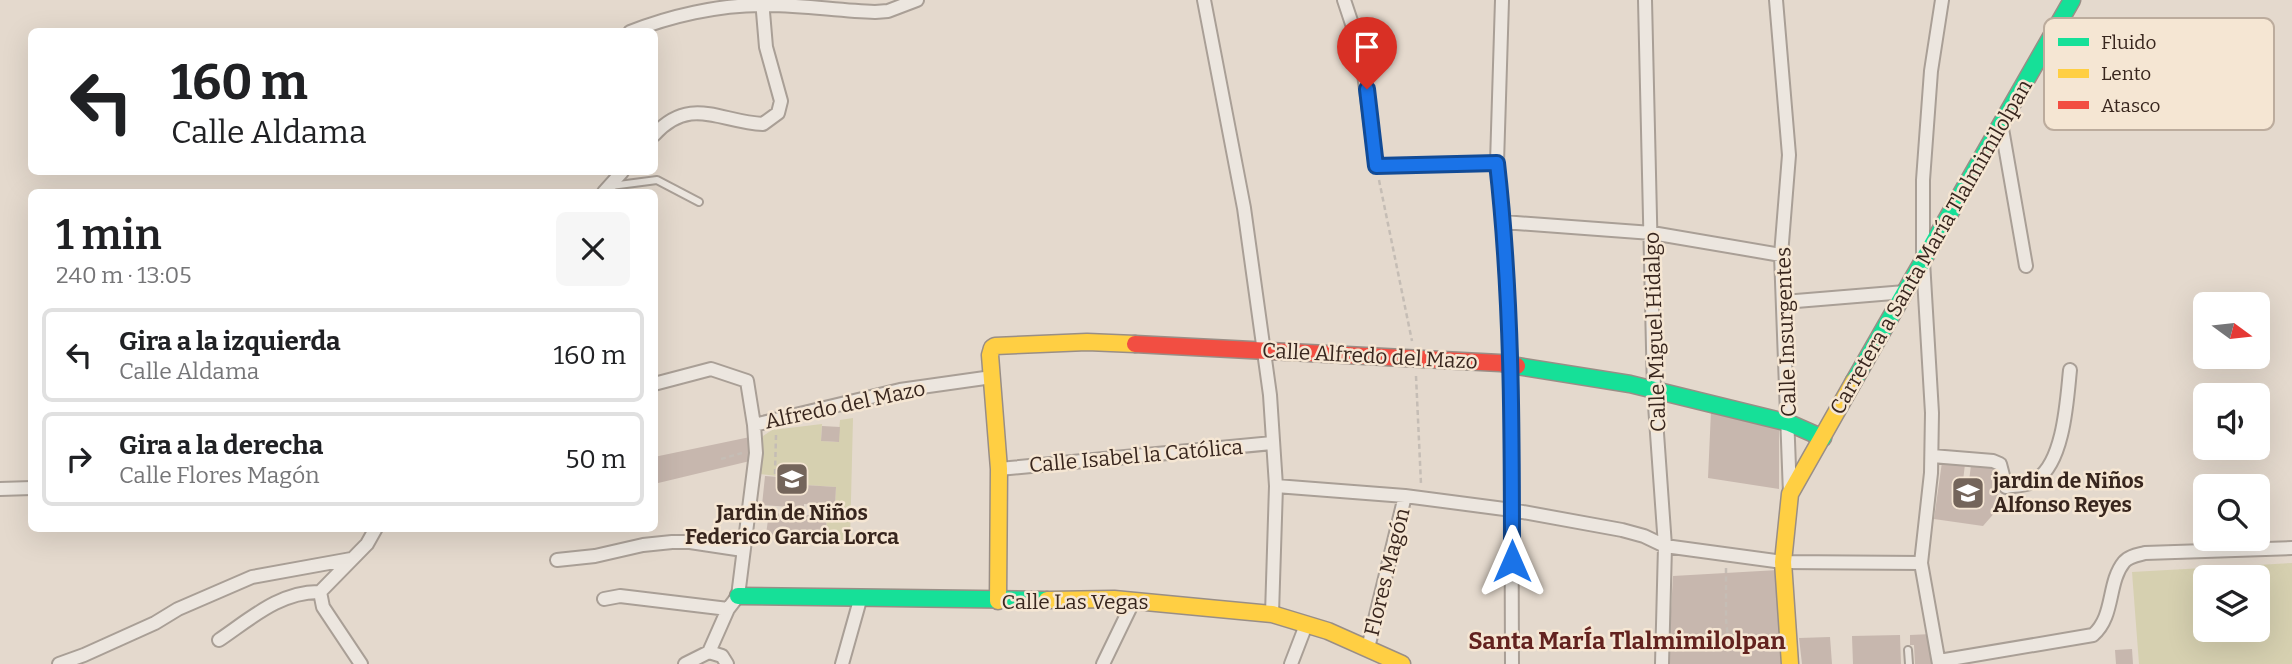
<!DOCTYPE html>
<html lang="es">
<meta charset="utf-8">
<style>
body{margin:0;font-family:Bitter,serif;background:#f6f6f6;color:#202124;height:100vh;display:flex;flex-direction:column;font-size:26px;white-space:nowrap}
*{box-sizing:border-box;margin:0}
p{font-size:23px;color:#757577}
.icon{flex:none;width:38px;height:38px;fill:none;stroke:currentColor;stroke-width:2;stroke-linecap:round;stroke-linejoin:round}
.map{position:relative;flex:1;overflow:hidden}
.details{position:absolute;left:28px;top:189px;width:630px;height:343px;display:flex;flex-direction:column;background:#fff;border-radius:10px;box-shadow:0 7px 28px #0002}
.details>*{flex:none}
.banner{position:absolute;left:28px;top:28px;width:630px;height:147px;border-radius:10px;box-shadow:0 7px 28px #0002;background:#fff;color:#202124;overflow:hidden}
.needle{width:46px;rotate:105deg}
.buttons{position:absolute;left:2193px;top:292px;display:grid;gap:14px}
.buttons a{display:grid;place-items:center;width:77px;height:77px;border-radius:10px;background:#fff;box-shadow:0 7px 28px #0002;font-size:35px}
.pin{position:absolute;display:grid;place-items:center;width:60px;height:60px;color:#fff;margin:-72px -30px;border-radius:50% 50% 50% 0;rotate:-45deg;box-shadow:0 0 7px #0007}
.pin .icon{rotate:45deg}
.me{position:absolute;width:77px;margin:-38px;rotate:0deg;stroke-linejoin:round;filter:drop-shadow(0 0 5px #0008)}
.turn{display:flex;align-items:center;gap:24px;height:147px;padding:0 28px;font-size:32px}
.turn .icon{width:91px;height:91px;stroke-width:2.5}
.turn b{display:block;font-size:49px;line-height:60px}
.round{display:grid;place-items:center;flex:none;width:74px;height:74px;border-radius:10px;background:#f6f6f6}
.overview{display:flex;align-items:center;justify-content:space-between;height:119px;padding:0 28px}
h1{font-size:42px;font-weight:600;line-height:52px}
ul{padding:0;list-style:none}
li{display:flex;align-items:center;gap:21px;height:94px;margin:0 14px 10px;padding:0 14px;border:4px solid #e0e0e0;border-radius:10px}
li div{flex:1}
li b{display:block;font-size:26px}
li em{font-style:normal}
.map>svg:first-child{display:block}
.green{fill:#d6d0b0;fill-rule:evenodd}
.building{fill:#c7b7ae}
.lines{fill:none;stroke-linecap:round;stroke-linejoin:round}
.lane-casing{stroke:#a99f96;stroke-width:10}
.street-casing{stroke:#a99f96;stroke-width:16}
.fast-casing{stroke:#998e86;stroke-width:19}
.slow-casing{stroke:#998e86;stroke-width:19}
.jam-casing{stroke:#998e86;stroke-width:19}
.path{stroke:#c5bdb5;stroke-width:2.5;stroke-dasharray:5 3.5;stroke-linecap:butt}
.lane{stroke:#ece6df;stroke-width:6}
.street{stroke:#ece6df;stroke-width:12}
.fast{stroke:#16e098;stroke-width:16}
.slow{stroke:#ffcf43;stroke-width:16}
.jam{stroke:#f24e42;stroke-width:16}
.route-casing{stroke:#114b97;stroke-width:18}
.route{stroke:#1a73e8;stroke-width:12}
.labels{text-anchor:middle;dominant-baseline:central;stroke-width:5;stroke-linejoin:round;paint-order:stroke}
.street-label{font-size:21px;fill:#38261e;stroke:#f5e6d3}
.poi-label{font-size:21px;font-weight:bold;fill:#38261e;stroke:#f5e6d3;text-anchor:start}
.quarter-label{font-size:24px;font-weight:bold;fill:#63221f;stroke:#f5e6d3}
.key{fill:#f5e6d3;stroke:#bcac9d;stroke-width:2}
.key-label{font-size:19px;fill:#38261e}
</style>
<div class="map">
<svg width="2292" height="664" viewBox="0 0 2292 664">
<rect width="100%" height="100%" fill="#e4d9cd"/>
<path class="green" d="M853,418L850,541L825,538L828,506L835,505L836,487L806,485L805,479L760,474L763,436L772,430L822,424L821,441L838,442L840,420Z
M2292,563V664H2139L2132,572ZM2205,578H2258V630H2205Z"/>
<path class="building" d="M1711,411L1779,427V489L1708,478Z
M822,426L840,427L839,442L821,441Z
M750,437V461L654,484V457Z
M1942,462L1965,464L1963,481H1969L1971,465L1996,468L1995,483H1999L1997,510L1983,526L1934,519Z
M765,476L805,479V485L836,487L835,506L804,504V508L762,505Z
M769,513L827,516L825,538L766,534Z
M1778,570L1781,664H1668L1673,576Z
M1932,634L1937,664H1915L1914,645H1910V635Z
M1900,635L1901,664H1853L1852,636Z
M1830,637L1832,664H1802L1799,638Z
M2132,649L2133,664H2116L2115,650Z"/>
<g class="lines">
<defs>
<path id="lane" d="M611,186L657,180L699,202
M1908,650L1909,664"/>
<path id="street" d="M1204,0L1244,208L1270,395L1276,486L1272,614
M1344,0L1361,51L1376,166L1497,163
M1502,0L1497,163L1503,222L1511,364L1512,664
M1645,0L1654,391L1665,546L1662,664
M1776,0L1789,155L1781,255L1790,494
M630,32C670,16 718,5 762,5C799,4 838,11 875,12L888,11L917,0
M2001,123L2026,266
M654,135C690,95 720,122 763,124L778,113L781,101L766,47L762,0
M604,192L622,172
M1503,222L1652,233L1781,255
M1784,302L1905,292
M654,384L711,369L747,381L754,425L756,453L738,596L728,609L709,652L685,664
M754,425L900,390L992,377
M1932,456L1993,461L2000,464L2006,487C2018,485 2027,486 2037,479C2064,461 2067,399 2070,370
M999,469L1273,443
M1276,486L1405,496L1512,510L1622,530L1644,536L1665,546L1783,562L1921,563
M0,489L32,488
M557,560L595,556L643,545L672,542H690L743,550
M320,592L367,544L376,528
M320,592L323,607L361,664
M604,599L620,596L728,609
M219,640C250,619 281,591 320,592
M1368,648L1405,496
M709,652L722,656L727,664
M1939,661L2093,635C2115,616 2107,583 2124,562C2129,556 2138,555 2145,553L2292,548
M59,664L84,655L155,623L178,609L252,577L351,559
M842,664L860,600
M1103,664L1134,600
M1291,664L1306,625
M1939,664L1921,563L1931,473L1932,413L1923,261V180L1931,71L1942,0"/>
<path id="fast" d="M1517,366L1630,384L1789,423L1823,438
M1854,381L2072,0
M738,596L1047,600"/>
<path id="slow" d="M1047,600L1114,599L1272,614L1328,631L1402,664
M998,601L999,469L990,355L992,348L995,346L1087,342L1135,344
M1790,664L1783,562L1790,494L1854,381"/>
<path id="jam" d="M1135,344L1500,363L1517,366"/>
</defs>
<use href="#lane" class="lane-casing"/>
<use href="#street" class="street-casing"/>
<use href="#fast" class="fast-casing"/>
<use href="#slow" class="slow-casing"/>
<use href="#jam" class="jam-casing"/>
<path class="path" d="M1379,180L1412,341
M1416,376L1421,484
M721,459L742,453
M775,474L776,435
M1726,568V619L1729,650"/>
<use href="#lane" class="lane"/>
<use href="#street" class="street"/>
<use href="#fast" class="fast"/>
<use href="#slow" class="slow"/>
<use href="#jam" class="jam"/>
</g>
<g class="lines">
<defs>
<path id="route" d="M1367,89L1376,166L1497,163C1512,296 1512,428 1512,561"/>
</defs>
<use href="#route" class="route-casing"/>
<use href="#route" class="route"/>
</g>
<defs>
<symbol id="school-square" viewBox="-11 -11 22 22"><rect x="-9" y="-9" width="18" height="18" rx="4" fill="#74655b" stroke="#f5e6d3"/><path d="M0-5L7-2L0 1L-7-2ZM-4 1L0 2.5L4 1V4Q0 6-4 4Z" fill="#fff"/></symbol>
</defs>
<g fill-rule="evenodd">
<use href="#school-square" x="773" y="460" width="38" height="38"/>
<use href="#school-square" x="1949" y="474" width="38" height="38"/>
</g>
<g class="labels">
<g class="street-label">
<text transform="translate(1931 247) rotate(-60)">Carretera a Santa María Tlalmimilolpan</text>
<text transform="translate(1655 332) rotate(-92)">Calle Miguel Hidalgo</text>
<text transform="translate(1786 332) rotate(-92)">Calle Insurgentes</text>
<text transform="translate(1370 356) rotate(3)">Calle Alfredo del Mazo</text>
<text transform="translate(845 405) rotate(-12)">Alfredo del Mazo</text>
<text transform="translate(1136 456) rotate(-5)">Calle Isabel la Católica</text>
<text transform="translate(1387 572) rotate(-76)">Flores Magón</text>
<text x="1075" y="602">Calle Las Vegas</text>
</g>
<g class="poi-label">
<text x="1993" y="481">jardin de Niños<tspan x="1993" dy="24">Alfonso Reyes</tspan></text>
<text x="792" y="513" text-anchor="middle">Jardin de Niños<tspan x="792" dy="24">Federico Garcia Lorca</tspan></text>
</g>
<g class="quarter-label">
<text x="1627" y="641">Santa MarÍa Tlalmimilolpan</text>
</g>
</g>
<rect x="2044" y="18" width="230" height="112" rx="10" class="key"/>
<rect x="2058" y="38" width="31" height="8" fill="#16e098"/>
<rect x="2058" y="69" width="31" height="9" fill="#ffcf43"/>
<rect x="2058" y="101" width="31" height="8" fill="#f24e42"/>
<g class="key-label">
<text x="2101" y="49">Fluido</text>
<text x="2101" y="80">Lento</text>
<text x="2101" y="112">Atasco</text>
</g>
</svg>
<div class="buttons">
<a><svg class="needle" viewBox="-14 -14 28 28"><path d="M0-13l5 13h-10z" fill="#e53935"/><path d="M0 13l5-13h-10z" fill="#757577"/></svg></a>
<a><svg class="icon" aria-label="sound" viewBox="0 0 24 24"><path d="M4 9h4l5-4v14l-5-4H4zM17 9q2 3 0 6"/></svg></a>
<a><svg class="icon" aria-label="search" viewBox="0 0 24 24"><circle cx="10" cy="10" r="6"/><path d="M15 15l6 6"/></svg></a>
<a><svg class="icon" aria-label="layers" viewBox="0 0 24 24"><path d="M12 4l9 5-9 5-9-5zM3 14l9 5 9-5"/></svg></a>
</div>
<div class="pin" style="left:1367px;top:89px;background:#d93025"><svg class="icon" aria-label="arrive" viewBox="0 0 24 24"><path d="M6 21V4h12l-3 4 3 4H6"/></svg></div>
<svg class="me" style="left:1512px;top:561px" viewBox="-20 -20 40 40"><path d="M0-17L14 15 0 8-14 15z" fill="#1a73e8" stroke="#fff" stroke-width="4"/></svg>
<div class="banner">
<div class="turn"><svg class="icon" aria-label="left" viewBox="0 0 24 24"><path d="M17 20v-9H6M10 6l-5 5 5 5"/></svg><div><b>160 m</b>Calle Aldama</div></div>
</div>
<section class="details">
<div class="overview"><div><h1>1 min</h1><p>240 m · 13:05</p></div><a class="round"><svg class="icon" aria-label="close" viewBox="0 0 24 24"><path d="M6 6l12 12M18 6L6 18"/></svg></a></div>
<ul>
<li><svg class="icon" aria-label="left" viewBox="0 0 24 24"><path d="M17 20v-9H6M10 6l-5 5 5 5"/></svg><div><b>Gira a la izquierda</b><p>Calle Aldama</p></div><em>160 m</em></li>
<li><svg class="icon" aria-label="right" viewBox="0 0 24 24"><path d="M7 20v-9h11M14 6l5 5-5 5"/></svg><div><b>Gira a la derecha</b><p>Calle Flores Magón</p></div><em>50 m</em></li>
</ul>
</section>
</div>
